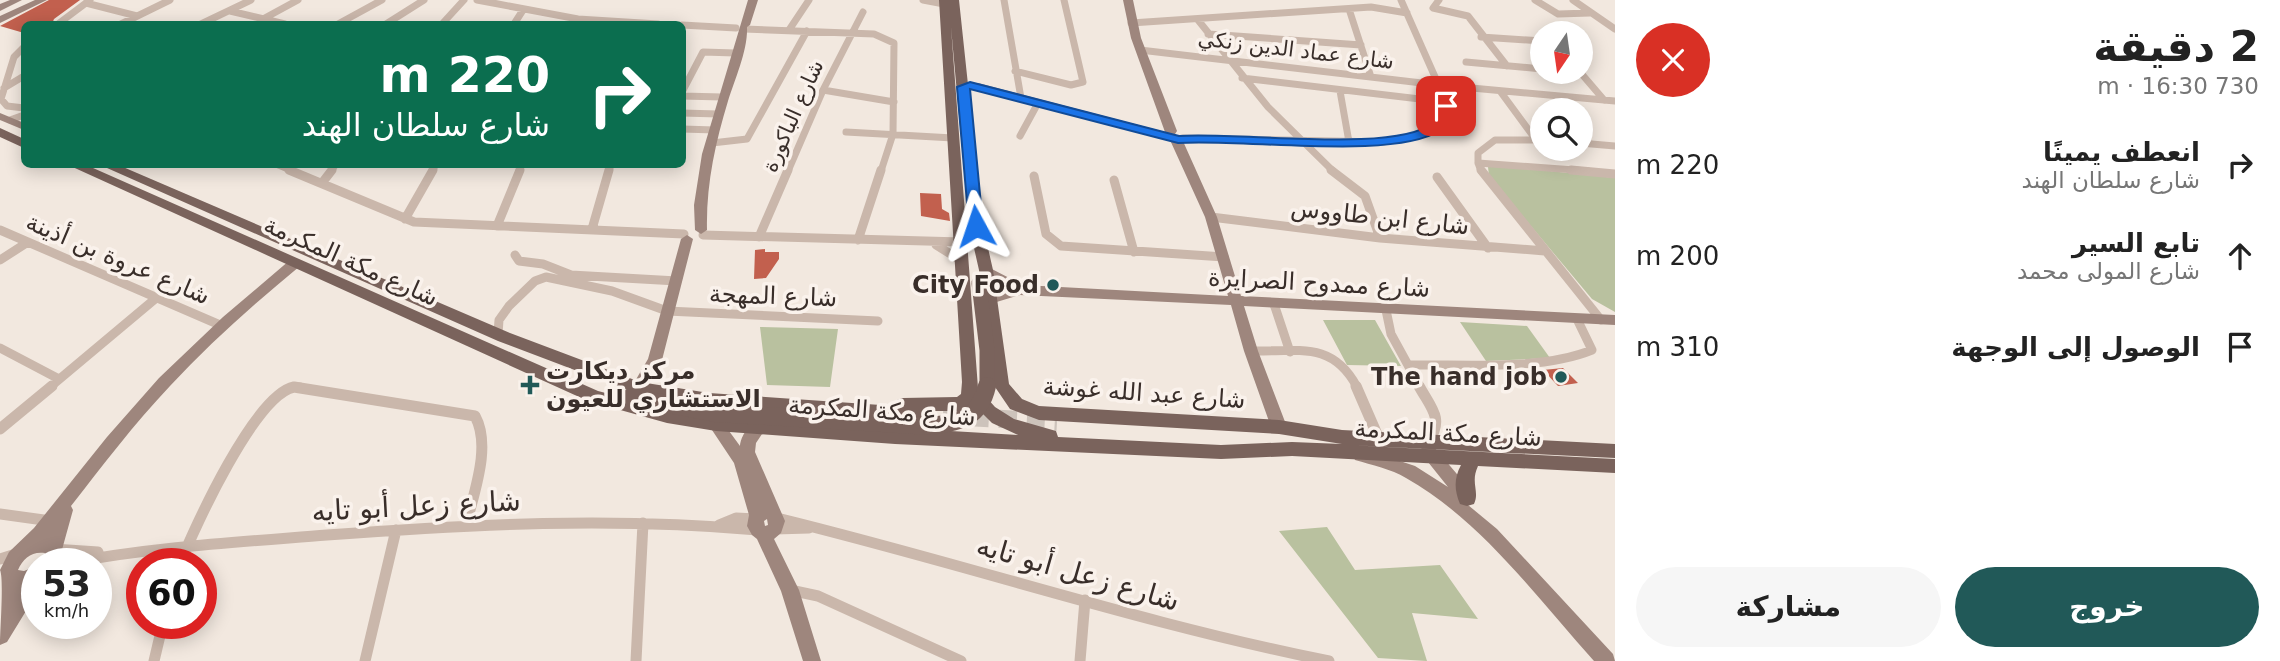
<!DOCTYPE html>
<html lang="ar">
<meta charset="utf-8">
<style>
body{margin:0;font-family:"DejaVu Sans","Noto Naskh Arabic",sans-serif;background:#f6f6f6;color:#222;direction:rtl;height:100vh;display:flex;flex-direction:column;font-size:26px;white-space:nowrap}
*{box-sizing:border-box;margin:0}
p{font-size:23px;color:#767676}
.icon{flex:none;width:38px;height:38px;fill:none;stroke:currentColor;stroke-width:2;stroke-linecap:round;stroke-linejoin:round}
.map{position:relative;flex:1;overflow:hidden;direction:ltr}
.panel{display:flex;flex-direction:column;background:#fff;width:665px}
.panel>*{flex:none}
.guide{position:absolute;left:21px;top:21px;width:665px;height:147px;border-radius:10px;box-shadow:0 4px 18px #0003;direction:rtl;background:#0b6e4f;color:#fff;overflow:hidden}
.needle{width:46px;rotate:193deg}
.controls{position:absolute;left:1530px;top:21px;display:grid;gap:14px}
.controls a{display:grid;place-items:center;width:63px;height:63px;border-radius:50%;background:#fff;box-shadow:0 4px 18px #0003;font-size:35px}
.speed{position:absolute;left:21px;top:548px;display:flex;gap:14px;font-size:35px;font-weight:700;text-align:center}
.speed>*{display:grid;place-content:center;width:91px;height:91px;border-radius:50%;background:#fff;box-shadow:0 4px 18px #0003;line-height:1}
.speed small{font-size:18px;font-weight:400}
.speed .limit{border:10px solid #d22;background:#fff;color:#111}
.pin{position:absolute;display:grid;place-items:center;width:60px;height:60px;color:#fff;margin:-30px;border-radius:14px;box-shadow:0 4px 10px #0006}
.me{position:absolute;width:77px;margin:-38px;rotate:355deg;stroke-linejoin:round;filter:drop-shadow(0 0 5px #0008)}
.turn{display:flex;align-items:center;gap:24px;height:147px;padding:0 21px;font-size:32px}
.turn .icon{width:91px;height:91px;stroke-width:2.5}
.turn b{display:block;font-size:49px;line-height:60px}
.round{display:grid;place-items:center;flex:none;width:74px;height:74px;border-radius:37px;background:#f6f6f6}
.headline{display:flex;align-items:center;justify-content:space-between;height:119px;padding:0 21px}
h1{font-size:42px;font-weight:800;line-height:52px}
.primary-button{display:flex;gap:14px;margin-top:auto;padding:14px 21px}
.primary-button a{flex:1;height:80px;border-radius:42px;background:#215958;color:#fff;font-size:28px;font-weight:800;line-height:80px;text-align:center}
.primary-button a+a{background:#f6f6f6;color:#222}
ul{padding:0;list-style:none}
li{display:flex;align-items:center;gap:21px;height:91px;padding:0 21px}
li div{flex:1}
li b{display:block;font-size:26px}
li em{font-style:normal}
main{display:flex;flex:1;min-height:0}
.map>svg:first-child{display:block}
.green{fill:#b9c19f}
.building{fill:#c2604e}
.lines{fill:none;stroke-linecap:round;stroke-linejoin:round}
.primary-tunnel{stroke:#cdc3bb;stroke-width:18;stroke-dasharray:18 10;stroke-linecap:butt}
.street-far2{stroke:#cab7ab;stroke-width:7}
.street-far1{stroke:#cab7ab;stroke-width:9}
.street{stroke:#cab7ab;stroke-width:11}
.secondary{fill:#9e867d;fill-rule:evenodd}
.primary{fill:#7a635c;fill-rule:evenodd}
.primary-bridge-far1{stroke:#7a635c;stroke-width:15}
.primary-bridge{stroke:#7a635c;stroke-width:18}
.route{fill:#1a73e8;stroke:#114b97;stroke-width:2}
.poi-dot{fill:#215958;stroke:#faf2ec;stroke-width:2.5}
.labels{text-anchor:middle;dominant-baseline:central;stroke-width:7;stroke-linejoin:round;paint-order:stroke}
.far-street-label{font-size:21px;fill:#392e2a;stroke:#faf2ec}
.street-label{font-size:24px;fill:#392e2a;stroke:#faf2ec}
.poi-label{font-size:24px;font-weight:bold;fill:#392e2a;stroke:#faf2ec;text-anchor:end}
.near-street-label{font-size:28px;fill:#392e2a;stroke:#faf2ec}
</style>
<main>
<section class="panel">
<div class="headline"><div><h1>2 دقيقة</h1><p>730 m · 16:30</p></div><a class="round" style="background:#d93025;color:#fff"><svg class="icon" aria-label="close" viewBox="0 0 24 24"><path d="M6 6l12 12M18 6L6 18"/></svg></a></div>
<ul>
<li><svg class="icon" aria-label="right" viewBox="0 0 24 24"><path d="M7 20v-9h11M14 6l5 5-5 5"/></svg><div><b>انعطف يمينًا</b><p>شارع سلطان الهند</p></div><em>220 m</em></li>
<li><svg class="icon" aria-label="ahead" viewBox="0 0 24 24"><path d="M12 20V5M6 11l6-6 6 6"/></svg><div><b>تابع السير</b><p>شارع المولى محمد</p></div><em>200 m</em></li>
<li><svg class="icon" aria-label="arrive" viewBox="0 0 24 24"><path d="M6 21V4h12l-3 4 3 4H6"/></svg><div><b>الوصول إلى الوجهة</b></div><em>310 m</em></li>
</ul>
<div class="primary-button"><a>خروج</a><a>مشاركة</a></div>
</section>
<div class="map">
<svg width="1615" height="661" viewBox="0 0 1615 661">
<rect width="100%" height="100%" fill="#f2e8df"/>
<path class="green" d="M1502,166L1615,178V312L1592,299L1489,176L1488,167Z
M1323,320H1375L1401,366L1347,365Z
M1460,322L1527,326L1550,358L1486,361Z
M760,327L838,329L830,387L767,385Z
M1327,527L1355,570L1440,565L1478,619L1412,613L1427,661L1378,658L1279,531Z"/>
<path class="building" d="M49,0H80L54,19L52,24H24V33L0,26Z
M920,193L941,194L942,209L949,213L950,221L921,216Z
M765,249V252H779V259L766,278L754,279L755,250Z
M1563,368L1578,383L1558,386L1543,370Z"/>
<g class="lines">
<path class="primary-tunnel" d="M915,414L1057,422"/>
<path class="street-far2" d="M477,0L578,19L658,24
M923,0L944,4
M1004,0L1021,98
M1439,0L1433,8L1468,16L1507,66
M1535,0L1558,14L1590,13
M1573,0L1615,29
M86,3L137,16
M1349,9L1371,77
M230,11L285,24
M263,19L298,0
M1198,20L1268,107L1333,171
M1131,23L1371,7L1407,13
M58,24L90,0
M121,24L170,0
M201,24L251,0
M338,24L382,0
M386,24L424,0
M442,24L464,0
M514,24L523,10
M682,25L736,28
M744,29L874,34L894,43L893,134L881,171
M789,30L809,0
M1208,34L1361,45
M1481,37L1542,41
M24,47L14,57L1,99L7,106L24,108
M1140,50L1439,85L1615,101
M1466,62L1542,69
M1015,71L1071,85L1083,82L1064,0
M1580,72L1604,100
M1242,78L1445,102
M4,88L24,76
M823,90L894,102
M1340,91L1349,142
M1500,91L1536,140H1541
M682,92L703,52L735,53
M682,96L722,97
M682,113L718,114
M10,120L24,115
M682,129L715,130
M846,132L953,138
M1020,136L1038,103
M1183,138L1383,142L1417,136L1436,126L1442,118L1443,95L1401,0
M712,143L747,139L807,31
M1580,143L1615,146
M1478,163V153L1495,140H1536
M276,164L293,171
M331,171L336,164
M432,171L436,164
M519,171L522,164
M609,171L611,164
M788,171L823,90L863,12
M1481,171L1478,163L1588,171"/>
<path class="street-far1" d="M289,170L414,222L684,234
M1331,170L1365,196L1380,238
M1481,170L1601,320
M1571,170L1615,174
M1034,176L1046,234L1061,246L1224,257
M1437,177L1488,248
M1114,180L1134,252
M322,183L332,170
M1211,217L1380,238L1545,251
M405,219L433,170
M497,226L520,170
M592,229L609,170
M0,230L220,325
M703,235L962,242
M759,237L788,170
M858,240L881,170
M936,245L962,261
M515,255L519,261L543,264L571,275L677,281
M0,260L28,242
M1274,304L1290,352
M1386,310L1391,334L1420,387
M498,334L499,320L509,306L535,281L546,277L612,291L667,311L878,321
M0,348L59,379
M1251,351C1297,352 1332,340 1357,387
M1408,365C1463,364 1541,371 1592,350L1577,319
M50,387L155,299
M294,387H300"/>
<path class="street" d="M1356,386L1379,439
M1419,386C1431,408 1444,418 1429,441
M0,429L52,386
M0,514L51,521
M777,518C962,563 1143,624 1329,661
M719,525L736,518L756,519
M775,529L809,528
M53,549L98,552
M0,559L19,553
M63,564C151,547 239,542 327,535C472,524 614,517 758,530
M180,564C195,526 255,395 294,387L475,416C492,447 473,494 466,526
M790,590L818,596L961,661
M154,661L163,623
M365,661L396,530
M636,661L643,523
M1080,661L1085,600"/>
<path class="secondary" d="M10,0H22L0,11V4Z
M35,0H47L0,23V16Z
M748,0H758L750,25L747,27C748,50 735,79 728,101C715,144 706,185 707,230L701,234L695,230L694,205L702,154Z
M1123,0H1133L1141,38L1177,131L1175,134L1182,139L1217,217L1241,296L1615,315V325L1244,306L1258,351L1287,427L1284,431L1279,433L1274,431L1271,427L1244,351L1231,305L1020,295L990,304L985,302L983,299L985,296L1008,289L981,273L979,270L981,267L986,266L1023,285L1228,296L1205,217L1170,140L978,89L963,90L958,87L963,84L978,83L1165,132L1131,38Z
M0,113L24,123V130L0,120Z
M687,235L693,239L662,360L643,392H633L631,388L648,359L681,239Z
M295,259L300,260L302,263L300,266C254,304 210,343 170,386C134,424 103,465 71,506L73,510L58,564H41L45,553C32,551 23,558 18,570L24,571L37,566V593L7,642L0,645C0,631 4,578 0,570L9,552L34,528L107,437L159,378L223,317L290,260Z
M716,418L721,420L740,446C741,435 751,419 763,424L766,428L756,443L755,452L785,521L781,533L774,539L799,590L821,661H803L781,591L757,539L752,535L747,526L749,515L734,463L708,424L711,420ZM767,519L768,525L765,526L764,521Z
M1428,446L1434,447L1473,493L1475,498L1473,503L1468,505L1497,529L1613,654L1615,661H1594C1536,597 1482,521 1406,478C1391,469 1372,465 1355,460L1353,455L1355,450L1361,448L1415,466L1448,487L1420,452L1422,447Z"/>
<path class="primary" d="M939,0H959L983,226L993,270L1009,384L1022,399L1039,406L1279,420L1342,430L1615,444V458L1348,445L1615,459V473L1478,466C1470,483 1480,491 1474,504L1467,506L1460,504C1454,490 1454,478 1461,465L1292,456L1221,459L895,444L716,431L667,423L588,401L66,164H84L598,391L667,409L716,417L1018,435L992,423L972,403L961,411H922L921,419L915,421L709,407L638,394L498,341L98,164H116L510,333L640,382L709,393L895,406L897,400L903,398L957,397L961,394L962,382ZM951,27L969,226L979,270L993,384L1010,409L1039,420L1279,434L1342,444L1292,442L1221,445L1058,437L1056,431L1014,419L995,407L978,388Z
M0,128L24,139V148L0,137Z"/>
<path class="primary-bridge-far1" d="M979,283L987,350V387"/>
<path class="primary-bridge" d="M631,397L715,413L931,426C961,422 980,417 987,386"/>
</g>
<path class="route" d="M970,82L1179,136C1235,131 1394,154 1433,123C1439,118 1438,110 1441,104L1452,106C1450,116 1449,124 1441,130C1393,161 1242,138 1178,143L970,89L983,226L976,230L969,226L957,87Z"/>
<g class="poi-dot">
<circle cx="1053" cy="285" r="7"/>
<circle cx="1561" cy="377" r="7"/>
<path d="M526.5 374.5h7v7h7v7h-7v7h-7v-7h-7v-7h7z"/>
</g>
<g class="labels">
<g class="far-street-label">
<text transform="translate(1296 50) rotate(7)">شارع عماد الدين زنكي</text>
<text transform="translate(793 116) rotate(-66)">شارع الباكورة</text>
</g>
<g class="street-label">
<text transform="translate(1380 217) rotate(6)">شارع ابن طاووس</text>
<text transform="translate(118 259) rotate(23)">شارع عروة بن أذينة</text>
<text transform="translate(351 261) rotate(24)">شارع مكة المكرمة</text>
<text transform="translate(1319 283) rotate(3)">شارع ممدوح الصرايرة</text>
<text transform="translate(773 296) rotate(2)">شارع المهجة</text>
<text transform="translate(1144 393) rotate(4)">شارع عبد الله غوشة</text>
<text transform="translate(882 411) rotate(4)">شارع مكة المكرمة</text>
<text transform="translate(1448 433) rotate(3)">شارع مكة المكرمة</text>
</g>
<g class="poi-label">
<text x="1039" y="285">City Food</text>
<text x="546" y="371" text-anchor="start">مركز ديكارت<tspan x="546" dy="28">الاستشاري للعيون</tspan></text>
<text x="1547" y="377">The hand job</text>
</g>
<g class="near-street-label">
<text transform="translate(416 506) rotate(-3)">شارع زعل أبو تايه</text>
<text transform="translate(1078 573) rotate(16)">شارع زعل أبو تايه</text>
</g>
</g>
</svg>
<div class="controls">
<a><svg class="needle" viewBox="-14 -14 28 28"><path d="M0-13l5 13h-10z" fill="#e53935"/><path d="M0 13l5-13h-10z" fill="#767676"/></svg></a>
<a><svg class="icon" aria-label="search" viewBox="0 0 24 24"><circle cx="10" cy="10" r="6"/><path d="M15 15l6 6"/></svg></a>
</div>
<div class="speed"><div>53<small>km/h</small></div><div class="limit">60</div></div>
<div class="pin" style="left:1446px;top:106px;background:#d93025"><svg class="icon" aria-label="arrive" viewBox="0 0 24 24"><path d="M6 21V4h12l-3 4 3 4H6"/></svg></div>
<svg class="me" style="left:976px;top:226px" viewBox="-20 -20 40 40"><path d="M0-17L14 15 0 8-14 15z" fill="#1a73e8" stroke="#fff" stroke-width="4"/></svg>
<div class="guide">
<div class="turn"><svg class="icon" aria-label="right" viewBox="0 0 24 24"><path d="M7 20v-9h11M14 6l5 5-5 5"/></svg><div><b>220 m</b>شارع سلطان الهند</div></div>
</div>
</div>
</main>
